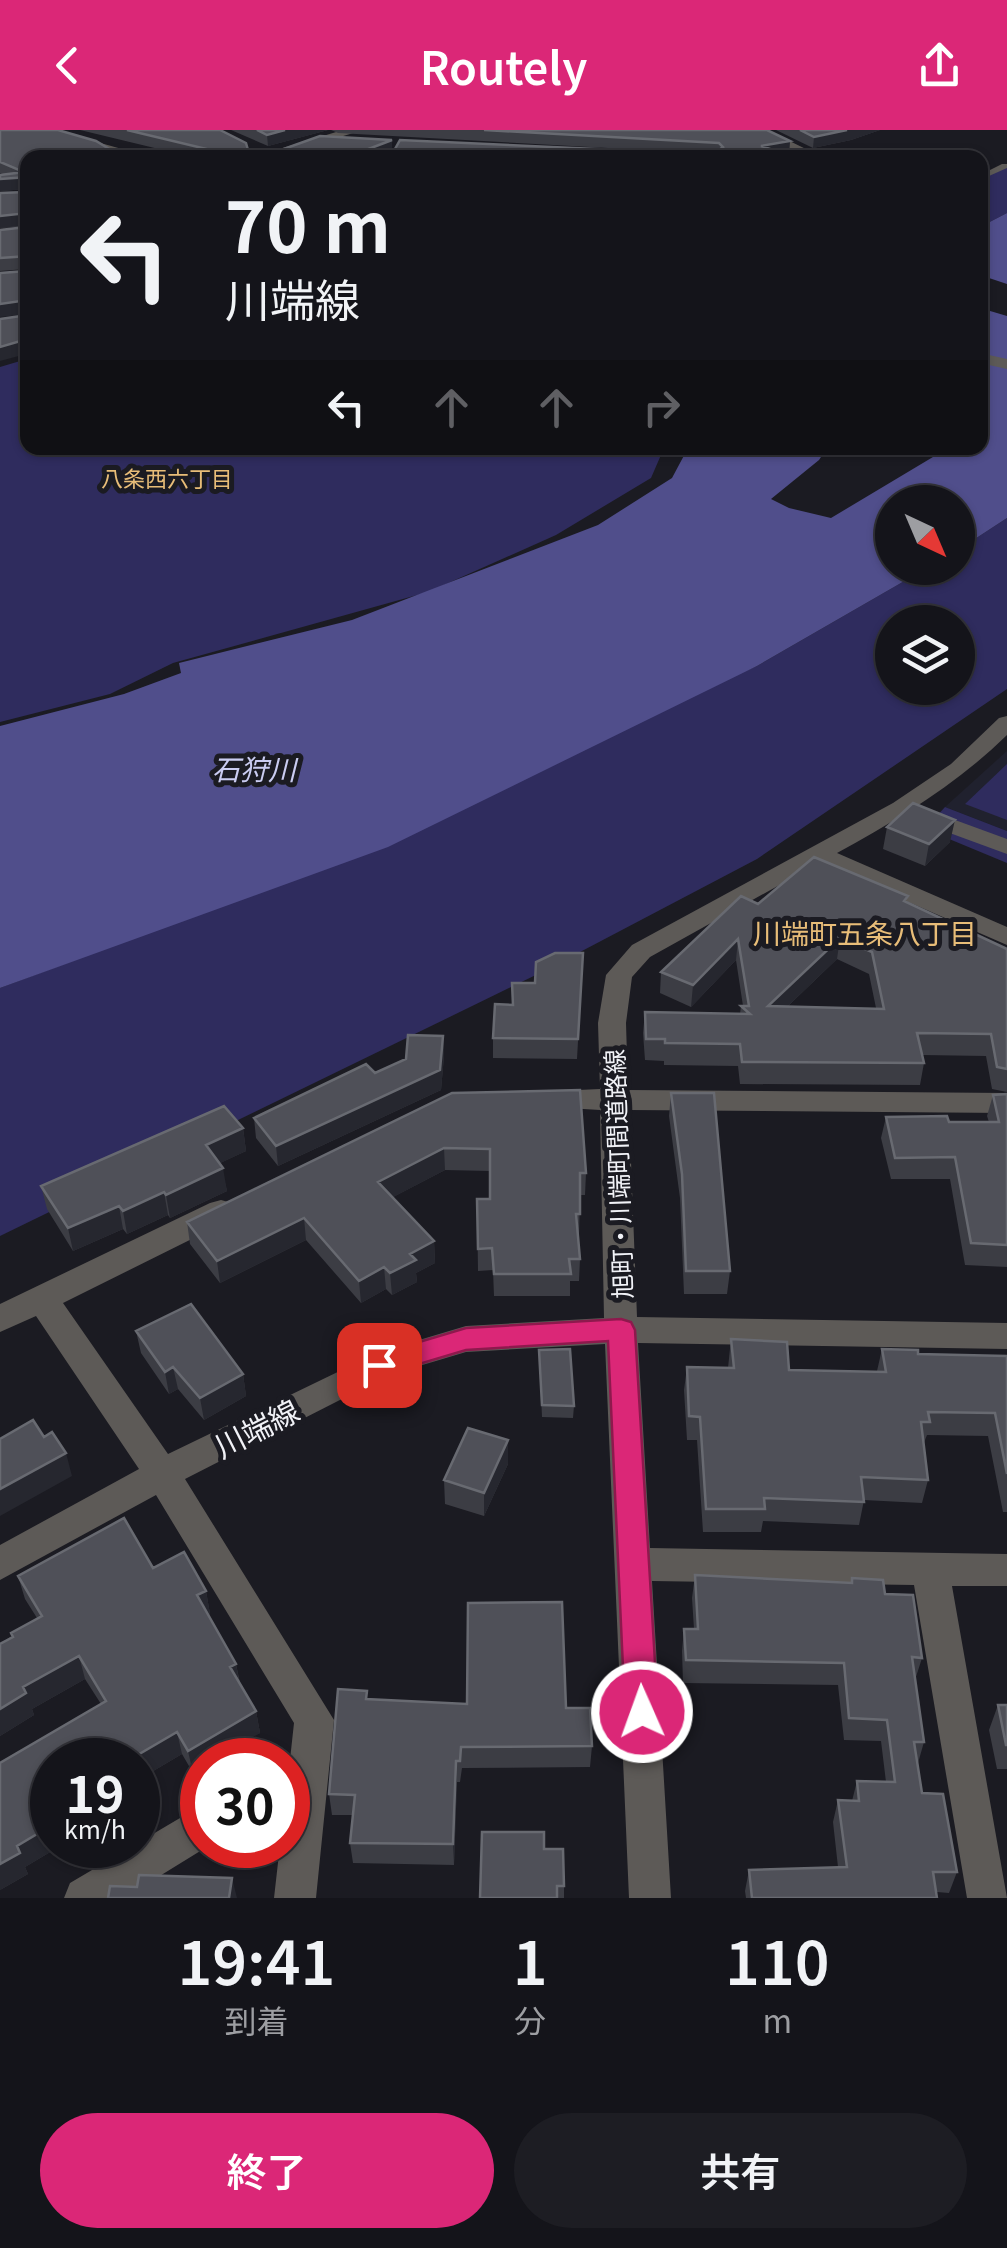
<!DOCTYPE html>
<html lang="ja">
<meta charset="utf-8">
<style>
body{margin:0;font-family:Georgia,"Noto Sans JP",serif;background:#1d1d23;color:#f1f3f6;height:100vh;display:flex;flex-direction:column;font-size:38px;white-space:nowrap}
*{box-sizing:border-box;margin:0}
p{font-size:32px;color:#9d9ea2}
.icon{flex:none;width:55px;height:55px;fill:none;stroke:currentColor;stroke-width:2;stroke-linecap:round;stroke-linejoin:round}
.map{position:relative;height:1768px;overflow:hidden}
.side{display:flex;flex-direction:column;background:#14141a;flex:1}
.side>*{flex:none}
.banner{position:absolute;left:20px;top:20px;width:968px;height:305px;border-radius:20px;box-shadow:0 2px 8px #0004,0 0 0 2px #333339;background:#14141a;color:#f1f3f6;overflow:hidden}
.needle{width:65px;rotate:136deg}
.fabs{position:absolute;left:875px;top:355px;display:grid;gap:20px}
.fabs a{display:grid;place-items:center;width:100px;height:100px;border-radius:50%;background:#14141a;box-shadow:0 2px 8px #0004,0 0 0 2px #333339;font-size:50px}
.speed{position:absolute;left:30px;top:1608px;display:flex;gap:20px;font-size:50px;font-weight:700;text-align:center}
.speed>*{display:grid;place-content:center;width:130px;height:130px;border-radius:50%;background:#14141a;box-shadow:0 2px 8px #0004,0 0 0 2px #333339;line-height:1}
.speed small{font-size:25px;font-weight:400}
.speed .limit{border:15px solid #d22;background:#fff;color:#111}
.pin{position:absolute;display:grid;place-items:center;width:85px;height:85px;color:#fff;margin:-42px;border-radius:20px;box-shadow:0 5px 15px #0006}
.me{position:absolute;width:110px;margin:-55px;rotate:358deg;stroke-linejoin:round;filter:drop-shadow(0 0 8px #0008)}
.turn{display:flex;align-items:center;gap:35px;height:210px;padding:0 40px;font-size:45px}
.turn .icon{width:130px;height:130px;stroke-width:2.5}
.turn b{display:block;font-size:70px;line-height:85px}
.lanes{display:flex;align-items:center;height:95px;padding:0 40px;background:#0003;justify-content:center;gap:50px;direction:ltr}
.lanes .off{opacity:.35}
.eta{display:flex;justify-content:space-evenly;align-items:center;height:170px;text-align:center}
.eta b{font-size:60px;font-weight:600;line-height:70px}
.action{display:flex;gap:20px;margin-top:auto;padding:20px 40px}
.action a{flex:1;height:115px;border-radius:60px;background:#db2777;color:#fff;font-size:40px;font-weight:600;line-height:115px;text-align:center}
.action a+a{background:#1d1d23;color:#f1f3f6}
header{display:flex;justify-content:space-between;align-items:center;height:130px;padding:0 40px;background:#db2777;color:#fff;font-size:45px;font-weight:600}
.map>svg:first-child{display:block}
.built{fill:#20212e}
.green{fill:#2f2c5e;fill-rule:evenodd}
.water{fill:#504e8b}
.lines{fill:none;stroke-linecap:round;stroke-linejoin:round}
.service{fill:#5d5a57;fill-rule:evenodd}
.pedestrian{fill:#5d5a57;fill-rule:evenodd}
.minor{fill:#5d5a57;fill-rule:evenodd}
.tertiary{fill:#5d5a57;fill-rule:evenodd}
.wall{fill:#3c3d44;fill-rule:evenodd}
.shaded-wall{fill:#26272f}
.building{fill:#4f5058;stroke:#686a71;stroke-width:2.5;fill-rule:evenodd}
.route{fill:#db2777;stroke:#8e194d;stroke-width:2.5}
.labels{text-anchor:middle;dominant-baseline:central;stroke-width:10;stroke-linejoin:round;paint-order:stroke}
.far-neighbourhood-label{font-size:22px;fill:#e8bd78;stroke:#1b1b22}
.street-label{font-size:25px;fill:#f1f2f7;stroke:#1b1b22}
.water-label{font-size:28px;font-style:italic;fill:#caccf1;stroke:#1b1b22}
.neighbourhood-label{font-size:28px;fill:#e8bd78;stroke:#1b1b22}
.near-street-label{font-size:30px;fill:#f1f2f7;stroke:#1b1b22}
</style>
<header><svg class="icon" aria-label="back" viewBox="0 0 24 24"><path d="M15 5l-7 7 7 7"/></svg>Routely<svg class="icon" aria-label="share" viewBox="0 0 24 24"><path d="M12 15V3M7 8l5-5 5 5M5 13v7h14v-7"/></svg></header>
<div class="map">
<svg width="1007" height="1768" viewBox="0 0 1007 1768">
<rect width="100%" height="100%" fill="#1b1b22"/>
<path class="built" d="M1007,621V701L945,677Z"/>
<path class="green" d="M1007,35V83L980,97V48Z
M27,229L28,318H664L651,348L556,405L428,462L173,533L110,564L0,592V237Z
M1007,388V559L757,729L542,842L0,1106V858L131,809L757,536L927,438H958V420ZM892,492H958V558H892Z
M1007,634V690L965,674Z
M945,677L1007,701V733L925,699Z"/>
<path class="water" d="M1007,83V154L980,145V97Z
M980,178L1007,186V388L958,420V372H892V438H927L757,536L388,717L0,858V596L124,564L181,543L179,533L352,490L598,395L672,348L688,318H827L819,330L771,369L789,378L831,388L948,318H980C980,298 988,283 988,265L980,257Z"/>
<g class="lines">
<path class="service" d="M914,26H962L966,28H910Z
M1002,34H1007V38L980,50V45Z"/>
<path class="pedestrian" d="M925,679L1007,709V724L917,691L914,686L917,681Z"/>
<path class="minor" d="M343,0H363L271,28H249Z
M751,0H767L812,22L802,25Z
M1007,586V605C956,655 899,689 837,723L1007,797V815L819,733L650,827L632,847L626,893L628,960L1007,963V983L629,980L637,1187L1007,1193V1219L638,1213L650,1418L1007,1424V1456H952L1007,1768H967L914,1455L652,1451L671,1768H629L605,1214L466,1222L389,1245L185,1349L334,1590L316,1768H274L280,1715H288V1648L294,1593L156,1365L0,1450V1415L139,1339L36,1186L0,1202V1174L210,1073L221,1070L232,1073L236,1081L232,1089L63,1173L168,1324L379,1222L466,1196L604,1188L600,980L534,976L530,969L534,962L600,959L598,893L606,845L632,815L893,673L951,634L999,588Z
M202,1675V1715H210L124,1768H64L70,1753Z"/>
<path class="tertiary" d="M34,0H54L154,28H131Z
M980,223L1007,229V239L980,233Z"/>
</g>
<path class="wall" d="M0,0H58L28,184L26,139L0,141V100L26,97L27,96L0,98V63L26,62L27,59L0,61V45L3,44L0,43Z
M80,0H220L248,20H281L392,10V21L376,28H196Z
M231,0H328L268,16Z
M331,0H767L790,11L789,23L618,20H644L338,3Z
M776,0H880L851,10L813,18Z
M887,697L950,712L925,736L883,719Z
M907,772L1007,819V962L992,959L986,926L922,925L924,933L920,955L740,954L738,936L664,935V931L645,930L643,903L645,882L740,884L741,876H743L736,830L691,877L660,863L661,842L758,774ZM837,829L869,844L876,878L787,877Z
M583,823L577,929L493,928V908L535,853Z
M443,906L444,926L441,960L278,1036L256,1008L254,988L375,943L406,929Z
M452,963L586,1043L585,1065H580L579,1106H578L580,1129L579,1151H570V1166H494L493,1140L478,1141L477,1069H490V1041L445,1040L393,1067L434,1111L435,1133L416,1143L417,1152L392,1165L386,1159L361,1173L306,1110L220,1153L190,1114L187,1092Z
M671,963L730,1141L727,1164H684L680,1068L669,986Z
M1007,964V1137L965,1135L950,1049H891L881,1008L886,987L949,992H989L987,986L993,965Z
M243,998L246,1021L220,1033L227,1061L170,1088L168,1085L127,1104L123,1099L73,1121L47,1079L41,1056Z
M136,1201L243,1244L246,1266L204,1290L178,1259L169,1264L141,1223Z
M731,1209L789,1240L877,1241L882,1219L918,1224L1007,1226V1382H1003L988,1306L927,1305L923,1315L928,1350L922,1373L864,1370L859,1395L763,1391L761,1402H703L697,1310H687L684,1260L687,1237L728,1238Z
M539,1220L574,1276L573,1288L542,1287Z
M508,1310V1334L484,1386L445,1374L444,1350Z
M153,1438L206,1461L210,1484L208,1485L236,1534L240,1553L256,1581L260,1603L202,1630V1637L193,1643L182,1624L138,1650V1630L52,1715H62L25,1737L28,1744L0,1760L101,1574L85,1549L32,1579L34,1585L0,1606V1514L37,1488L25,1469L18,1446Z
M695,1445L851,1453L852,1448L885,1464L922,1528L915,1550L924,1612L918,1633L922,1663L957,1742L949,1763L937,1762V1768H746L745,1761L749,1740L838,1737L833,1692L838,1670L852,1671L857,1651L886,1652L881,1611L844,1610L838,1555L683,1553L682,1521L684,1499H694L692,1468Z
M368,1569L566,1578L592,1616L590,1637L462,1638L460,1652H457L454,1735L353,1733L350,1713L353,1685H332L329,1664Z
M998,1575H1007V1639H997L989,1600Z
M544,1719L564,1756V1768H480Z"/>
<path class="shaded-wall" d="M285,0H328L268,16L267,5Z
M847,0H880L851,10L813,18L814,7Z
M392,10V21L376,28H345Z
M790,11L789,23L760,28L761,16Z
M28,47V59L0,61V49Z
M28,83V95L0,98V86Z
M28,170V184L0,187V174Z
M28,206L26,224L0,231V217Z
M955,690L950,712L925,736L929,714Z
M840,808L837,829L765,898L768,876Z
M738,809L736,830L691,877L693,855Z
M443,906L444,926L441,960L278,1036L276,1016Z
M243,998L246,1021L210,1038L206,1015Z
M444,1018L445,1040L380,1074L378,1052Z
M223,1038L227,1061L170,1088L166,1065Z
M164,1062L168,1085L127,1104L123,1081Z
M119,1076L123,1099L73,1121L68,1098Z
M304,1088L306,1110L220,1153L217,1131Z
M434,1111L435,1133L416,1143L417,1152L392,1165L390,1143L410,1124Z
M384,1137L386,1159L361,1173L359,1151Z
M173,1237L178,1259L169,1264L165,1242Z
M243,1244L246,1266L204,1290L200,1268Z
M508,1310V1334L484,1386V1363Z
M66,1323L72,1346L0,1386V1359Z
M206,1461L210,1484L202,1488L197,1465Z
M79,1526L85,1549L32,1579L34,1585L0,1606V1579L23,1557Z
M236,1534L240,1556L230,1537Z
M256,1581L260,1603L214,1630H202V1637L193,1643L188,1621Z
M177,1602L182,1624L138,1650V1630H129Z
M456,1631L457,1652L454,1735L453,1714Z
M52,1695V1715H62L25,1737L28,1744L0,1760V1734L17,1716Z
M232,1748L237,1768H229Z"/>
<path class="building" d="M0,0H58L96,11L124,28H28V47L0,49V45L24,42L0,32Z
M127,0H220L246,13L248,20H281L320,6L392,10L345,28H244Z
M257,0H285L267,5Z
M484,0H767L790,11L761,16L791,26V28H390L400,10L618,20H719L723,17L719,13Z
M800,0H847L814,7Z
M28,54V83L0,86V63L26,62Z
M28,90V126L0,128V100L26,97Z
M28,132V170L0,174V143L26,141Z
M28,185V206L22,207L24,210L0,217V189Z
M913,673L955,690L929,714L887,697Z
M814,727L908,766L904,771L1007,819V939L997,937L991,904L917,903L924,933L742,932L740,914L665,913V909H646L645,882L750,884L741,876H749L738,809L693,855L661,842L741,766L758,774ZM840,808L872,822L884,879L768,876Z
M555,823H583L578,909L493,908L495,874L513,875L512,853H535L536,832Z
M408,905L443,906L440,940L276,1016L254,988L366,934L375,943L406,929Z
M580,960L586,1043H580V1084H576L580,1129H569L571,1144H494L492,1118L478,1119L477,1069H490V1019L444,1018L378,1052L434,1111L410,1124L416,1130L390,1143L384,1137L359,1151L304,1088L217,1131L187,1092L452,963Z
M671,963H714L730,1141H686L682,1044Z
M1007,964V1115L971,1113L955,1027L895,1028L886,987L947,986L949,992H999L993,965Z
M224,976L243,998L206,1015L223,1038L166,1065L164,1062L123,1081L119,1076L68,1098L41,1056Z
M191,1174L243,1244L200,1268L173,1237L165,1242L136,1201Z
M731,1209L787,1212L789,1240L886,1242L882,1219L918,1220V1224L1007,1226V1344L995,1283L928,1282L930,1292H921L928,1350L861,1347L864,1372L764,1368L765,1379H706L700,1287L689,1286L687,1237L734,1238Z
M570,1219L574,1276L542,1275L539,1220Z
M33,1290L44,1307L52,1302L66,1323L0,1359V1309Z
M468,1298L508,1310L484,1363L444,1350Z
M124,1388L153,1438L184,1422L206,1461L197,1465L236,1534L230,1537L256,1581L188,1621L177,1602L129,1630H52V1695L17,1716L20,1723L0,1734V1633L106,1571L79,1526L23,1557L26,1563L0,1579V1514L13,1507L11,1503L42,1486L18,1446Z
M695,1445L852,1453V1448L883,1450L885,1464L913,1465L922,1528L912,1527L924,1612H914L922,1663L943,1664L957,1742H933L937,1768H752L749,1740L847,1737L838,1670L859,1671L857,1651L895,1652L887,1590L849,1588L844,1533L686,1530L684,1499H698Z
M562,1472L566,1578H590L592,1616L461,1617L460,1631H456L453,1714L350,1713L355,1665L329,1664L338,1559L367,1561L366,1569L467,1574L468,1473Z
M998,1575H1007V1615H1006Z
M482,1702H544V1719H563L564,1756H557V1768H480Z
M139,1745L232,1748L229,1768H108L110,1756L137,1757Z"/>
<path class="route" d="M621,1189L631,1192L635,1200L658,1582L653,1593L642,1598L630,1593L625,1582L608,1211L466,1220L379,1246L369,1243L365,1235L369,1227L466,1198Z"/>
<g class="labels">
<g class="far-neighbourhood-label">
<text x="167" y="347">八条西六丁目</text>
</g>
<g class="street-label">
<text transform="translate(617 1044) rotate(-92)">旭町・川端町間道路線</text>
</g>
<g class="water-label">
<text x="254" y="638">石狩川</text>
</g>
<g class="neighbourhood-label">
<text x="865" y="802">川端町五条八丁目</text>
</g>
<g class="near-street-label">
<text transform="translate(256 1297) rotate(-27)">川端線</text>
</g>
</g>
</svg>
<div class="fabs">
<a><svg class="needle" viewBox="-14 -14 28 28"><path d="M0-13l5 13h-10z" fill="#e53935"/><path d="M0 13l5-13h-10z" fill="#9d9ea2"/></svg></a>
<a><svg class="icon" aria-label="layers" viewBox="0 0 24 24"><path d="M12 4l9 5-9 5-9-5zM3 14l9 5 9-5"/></svg></a>
</div>
<div class="speed"><div>19<small>km/h</small></div><div class="limit">30</div></div>
<div class="pin" style="left:379px;top:1235px;background:#d93025"><svg class="icon" aria-label="arrive" viewBox="0 0 24 24"><path d="M6 21V4h12l-3 4 3 4H6"/></svg></div>
<svg class="me" style="left:642px;top:1582px" viewBox="-20 -20 40 40"><circle r="17" fill="#db2777" stroke="#fff" stroke-width="3"/><path d="M0-11L8 9 0 5-8 9z" fill="#fff"/></svg>
<div class="banner">
<div class="turn"><svg class="icon" aria-label="left" viewBox="0 0 24 24"><path d="M17 20v-9H6M10 6l-5 5 5 5"/></svg><div><b>70 m</b>川端線</div></div>
<div class="lanes"><svg class="icon" aria-label="left" viewBox="0 0 24 24"><path d="M17 20v-9H6M10 6l-5 5 5 5"/></svg><svg class="icon off" aria-label="ahead" viewBox="0 0 24 24"><path d="M12 20V5M6 11l6-6 6 6"/></svg><svg class="icon off" aria-label="ahead" viewBox="0 0 24 24"><path d="M12 20V5M6 11l6-6 6 6"/></svg><svg class="icon off" aria-label="right" viewBox="0 0 24 24"><path d="M7 20v-9h11M14 6l5 5-5 5"/></svg></div>
</div>
</div>
<section class="side">
<div class="eta">
<div><b>19:41</b><p>到着</p></div>
<div><b>1</b><p>分</p></div>
<div><b>110</b><p>m</p></div>
</div>
<div class="action"><a>終了</a><a>共有</a></div>
</section>
